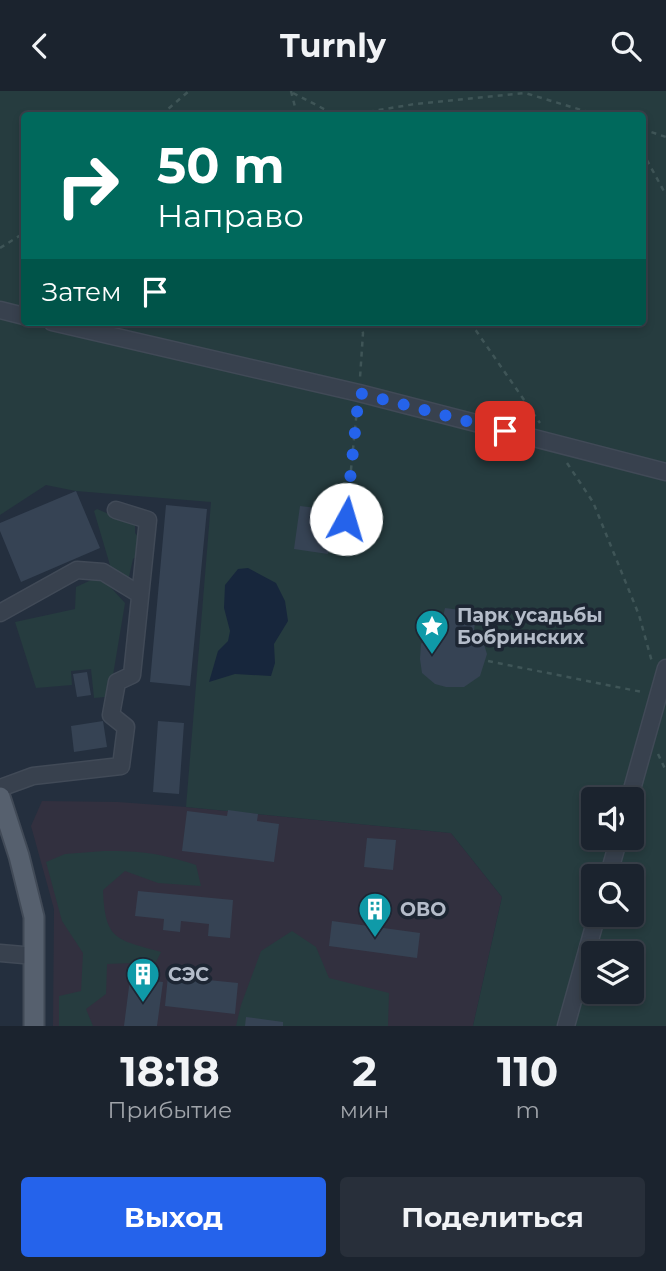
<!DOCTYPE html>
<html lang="ru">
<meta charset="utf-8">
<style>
body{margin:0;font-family:Montserrat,sans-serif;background:#282f3a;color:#f1f3f6;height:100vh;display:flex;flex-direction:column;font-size:26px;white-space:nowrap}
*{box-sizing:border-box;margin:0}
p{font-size:23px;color:#a0a4aa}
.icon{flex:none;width:38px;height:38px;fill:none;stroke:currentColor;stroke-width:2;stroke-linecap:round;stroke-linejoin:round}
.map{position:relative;height:935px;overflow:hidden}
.details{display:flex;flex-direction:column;background:#1b232e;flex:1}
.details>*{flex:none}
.guide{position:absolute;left:21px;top:21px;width:625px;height:214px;border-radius:7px;box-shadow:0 4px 10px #0003,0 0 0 2px #39404a;background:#00695c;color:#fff;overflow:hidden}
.controls{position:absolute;left:581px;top:696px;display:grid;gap:14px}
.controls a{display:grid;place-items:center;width:63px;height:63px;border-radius:7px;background:#1b232e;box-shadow:0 4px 10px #0003,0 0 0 2px #39404a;font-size:35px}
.pin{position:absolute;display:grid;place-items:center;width:60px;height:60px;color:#fff;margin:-30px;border-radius:14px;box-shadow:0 4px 10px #0006}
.me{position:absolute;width:77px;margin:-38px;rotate:6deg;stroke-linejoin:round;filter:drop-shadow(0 0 5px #0008)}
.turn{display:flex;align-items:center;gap:24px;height:147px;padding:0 21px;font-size:32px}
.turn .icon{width:91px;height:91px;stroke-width:2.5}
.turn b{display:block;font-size:49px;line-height:60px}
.then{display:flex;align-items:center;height:66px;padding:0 21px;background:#0003;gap:14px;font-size:26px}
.eta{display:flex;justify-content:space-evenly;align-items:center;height:119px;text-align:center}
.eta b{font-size:42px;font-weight:700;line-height:49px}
.primary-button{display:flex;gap:14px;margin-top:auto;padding:14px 21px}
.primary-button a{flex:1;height:80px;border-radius:7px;background:#2563eb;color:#fff;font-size:28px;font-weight:700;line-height:80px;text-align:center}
.primary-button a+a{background:#282f3a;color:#f1f3f6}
header{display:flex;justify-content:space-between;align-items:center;height:91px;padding:0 21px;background:#1b232e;font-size:32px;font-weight:700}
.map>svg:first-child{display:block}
.medical{fill:#32303f}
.green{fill:#263c3f;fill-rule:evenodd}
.water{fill:#17263c}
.building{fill:#364354}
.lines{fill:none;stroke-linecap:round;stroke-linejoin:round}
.minor-casing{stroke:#414a57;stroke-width:19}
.major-casing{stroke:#414a57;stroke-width:23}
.path{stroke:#3f5557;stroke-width:2.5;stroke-dasharray:5 5;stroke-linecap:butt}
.minor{stroke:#38414e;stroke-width:16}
.major{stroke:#56606e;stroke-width:19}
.route{stroke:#2563eb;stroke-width:12;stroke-dasharray:0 21.6}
.labels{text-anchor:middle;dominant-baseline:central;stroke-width:7;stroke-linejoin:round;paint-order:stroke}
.poi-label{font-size:19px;font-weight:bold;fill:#b4bcc9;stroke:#1d2633;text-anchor:start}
</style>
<header><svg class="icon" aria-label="back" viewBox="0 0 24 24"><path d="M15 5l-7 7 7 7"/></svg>Turnly<svg class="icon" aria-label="search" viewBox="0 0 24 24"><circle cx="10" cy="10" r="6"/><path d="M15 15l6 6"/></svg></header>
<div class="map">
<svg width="666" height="935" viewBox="0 0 666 935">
<rect width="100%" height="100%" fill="#242f3e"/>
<path class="medical" d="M42,710L118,711L186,716L451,742L502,806L473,935H53L54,818L31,735Z"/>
<path class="green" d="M0,0H666V935H473L502,806L451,742L186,716L211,411L76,400L46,394L0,424ZM24,24H642V231H24ZM593,709H632V747H593ZM593,786H632V824H593ZM593,863H632V901H593Z
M97,418L135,434V442L141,449L139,463L133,468L128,490L112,481L94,420Z
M98,486L103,488L125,512L110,602L105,606L94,607L91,578L71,580L72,594L36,597L15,531L75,518L76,496Z
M104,760C142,760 159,762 196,774L201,795L158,792L125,780L103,799C105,850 116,848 161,861L156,871L107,873L106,903L86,918L93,935H59V905L81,900L83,862L62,830L46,771L65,763Z
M292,840L316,856L329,887L389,902L388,935H236L241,914L261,860Z"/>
<path class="water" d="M248,477L276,492L285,510L288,530L274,553L275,572L271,585L235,583L209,591L218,560L228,550L230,540L224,517L225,494L238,478Z"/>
<path class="building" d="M76,400L100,457L21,491L0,440V432Z
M166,414L207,418L190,595L150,591Z
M300,415L334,419L328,463L294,458Z
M445,517L476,521L474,540L482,547L487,563L480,585L464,596H446L435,593L422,582L420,568L421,553L429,541L441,536Z
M87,581L91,604L77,606L73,583Z
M103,630L107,656L74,661L71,635Z
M158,630L184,632L179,703L153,701Z
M228,719L258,723L257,730L279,733L274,771L182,760L187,720L227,725Z
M367,747L396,749L393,779L364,776Z
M138,800L233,809L230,847L208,845L209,833L181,830L180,841L163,839L164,828L135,825Z
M332,830L420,842L417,867L329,855Z
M168,885L238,892L235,923L165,915Z
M130,888L163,891L157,935H124Z
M246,926L283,931V935H245Z"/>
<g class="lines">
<defs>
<path id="minor" d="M0,219L24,225
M52,231L359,302L666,381
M0,522L77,479L103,481L139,503
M0,697L33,685L121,675L126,636L111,624L117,591L132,584L148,429L116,419
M629,709L666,577
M608,786L619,747
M0,862L35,865
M566,935L597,824"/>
<path id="major" d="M0,706L19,765L34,826V935"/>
</defs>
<use href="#minor" class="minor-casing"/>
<use href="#major" class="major-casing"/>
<path class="path" d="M291,0L297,24
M293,2L326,19L331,24
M161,24L189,0
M349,24L415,13L525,2L598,24
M642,38L666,46
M642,60L666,104
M0,157L24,142
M360,231L363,242L360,287
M470,231L540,332
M567,372L593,411L639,524L652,571
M344,449L357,318
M488,570L642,601
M658,663L666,680"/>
<use href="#minor" class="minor"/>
<use href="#major" class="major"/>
</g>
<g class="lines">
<path class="route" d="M346,428L359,302L505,340"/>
</g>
<defs>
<symbol id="sight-pin" viewBox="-11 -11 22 30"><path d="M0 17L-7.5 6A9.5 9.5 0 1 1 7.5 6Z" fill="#0f9aa8" stroke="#1d2633"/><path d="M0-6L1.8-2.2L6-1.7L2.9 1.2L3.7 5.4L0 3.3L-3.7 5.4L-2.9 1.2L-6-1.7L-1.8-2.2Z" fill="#fff"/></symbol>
<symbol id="building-pin" viewBox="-11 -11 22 30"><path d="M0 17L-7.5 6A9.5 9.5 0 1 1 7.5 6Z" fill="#0f9aa8" stroke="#1d2633"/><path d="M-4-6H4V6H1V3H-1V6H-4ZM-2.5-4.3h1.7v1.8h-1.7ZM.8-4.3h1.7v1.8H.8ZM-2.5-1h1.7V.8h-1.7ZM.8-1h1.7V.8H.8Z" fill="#fff"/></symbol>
</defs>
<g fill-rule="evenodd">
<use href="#sight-pin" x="413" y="516" width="38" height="52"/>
<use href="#building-pin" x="356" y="799" width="38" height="52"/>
<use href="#building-pin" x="124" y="864" width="38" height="52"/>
</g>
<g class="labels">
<g class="poi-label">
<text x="457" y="524">Парк усадьбы<tspan x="457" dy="22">Бобринских</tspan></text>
<text x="400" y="818">ОВО</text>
<text x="168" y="883">СЭС</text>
</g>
</g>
</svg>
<div class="controls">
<a><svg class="icon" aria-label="sound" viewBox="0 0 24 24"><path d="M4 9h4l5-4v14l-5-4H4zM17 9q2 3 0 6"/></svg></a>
<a><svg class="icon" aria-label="search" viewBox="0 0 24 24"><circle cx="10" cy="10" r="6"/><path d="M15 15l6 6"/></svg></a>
<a><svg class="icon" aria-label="layers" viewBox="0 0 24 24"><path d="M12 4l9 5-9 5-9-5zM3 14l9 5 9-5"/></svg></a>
</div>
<div class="pin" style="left:505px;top:340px;background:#d93025"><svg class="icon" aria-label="arrive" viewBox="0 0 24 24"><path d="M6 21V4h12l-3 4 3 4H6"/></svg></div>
<svg class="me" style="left:346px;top:428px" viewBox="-20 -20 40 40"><circle r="19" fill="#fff"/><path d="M0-13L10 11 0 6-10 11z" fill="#2563eb"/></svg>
<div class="guide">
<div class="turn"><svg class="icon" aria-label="right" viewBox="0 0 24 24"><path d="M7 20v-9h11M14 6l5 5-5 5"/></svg><div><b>50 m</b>Направо</div></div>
<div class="then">Затем<svg class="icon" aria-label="arrive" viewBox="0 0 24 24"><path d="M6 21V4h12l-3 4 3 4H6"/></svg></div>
</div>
</div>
<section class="details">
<div class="eta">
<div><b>18:18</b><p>Прибытие</p></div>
<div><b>2</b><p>мин</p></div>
<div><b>110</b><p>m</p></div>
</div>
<div class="primary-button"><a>Выход</a><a>Поделиться</a></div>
</section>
